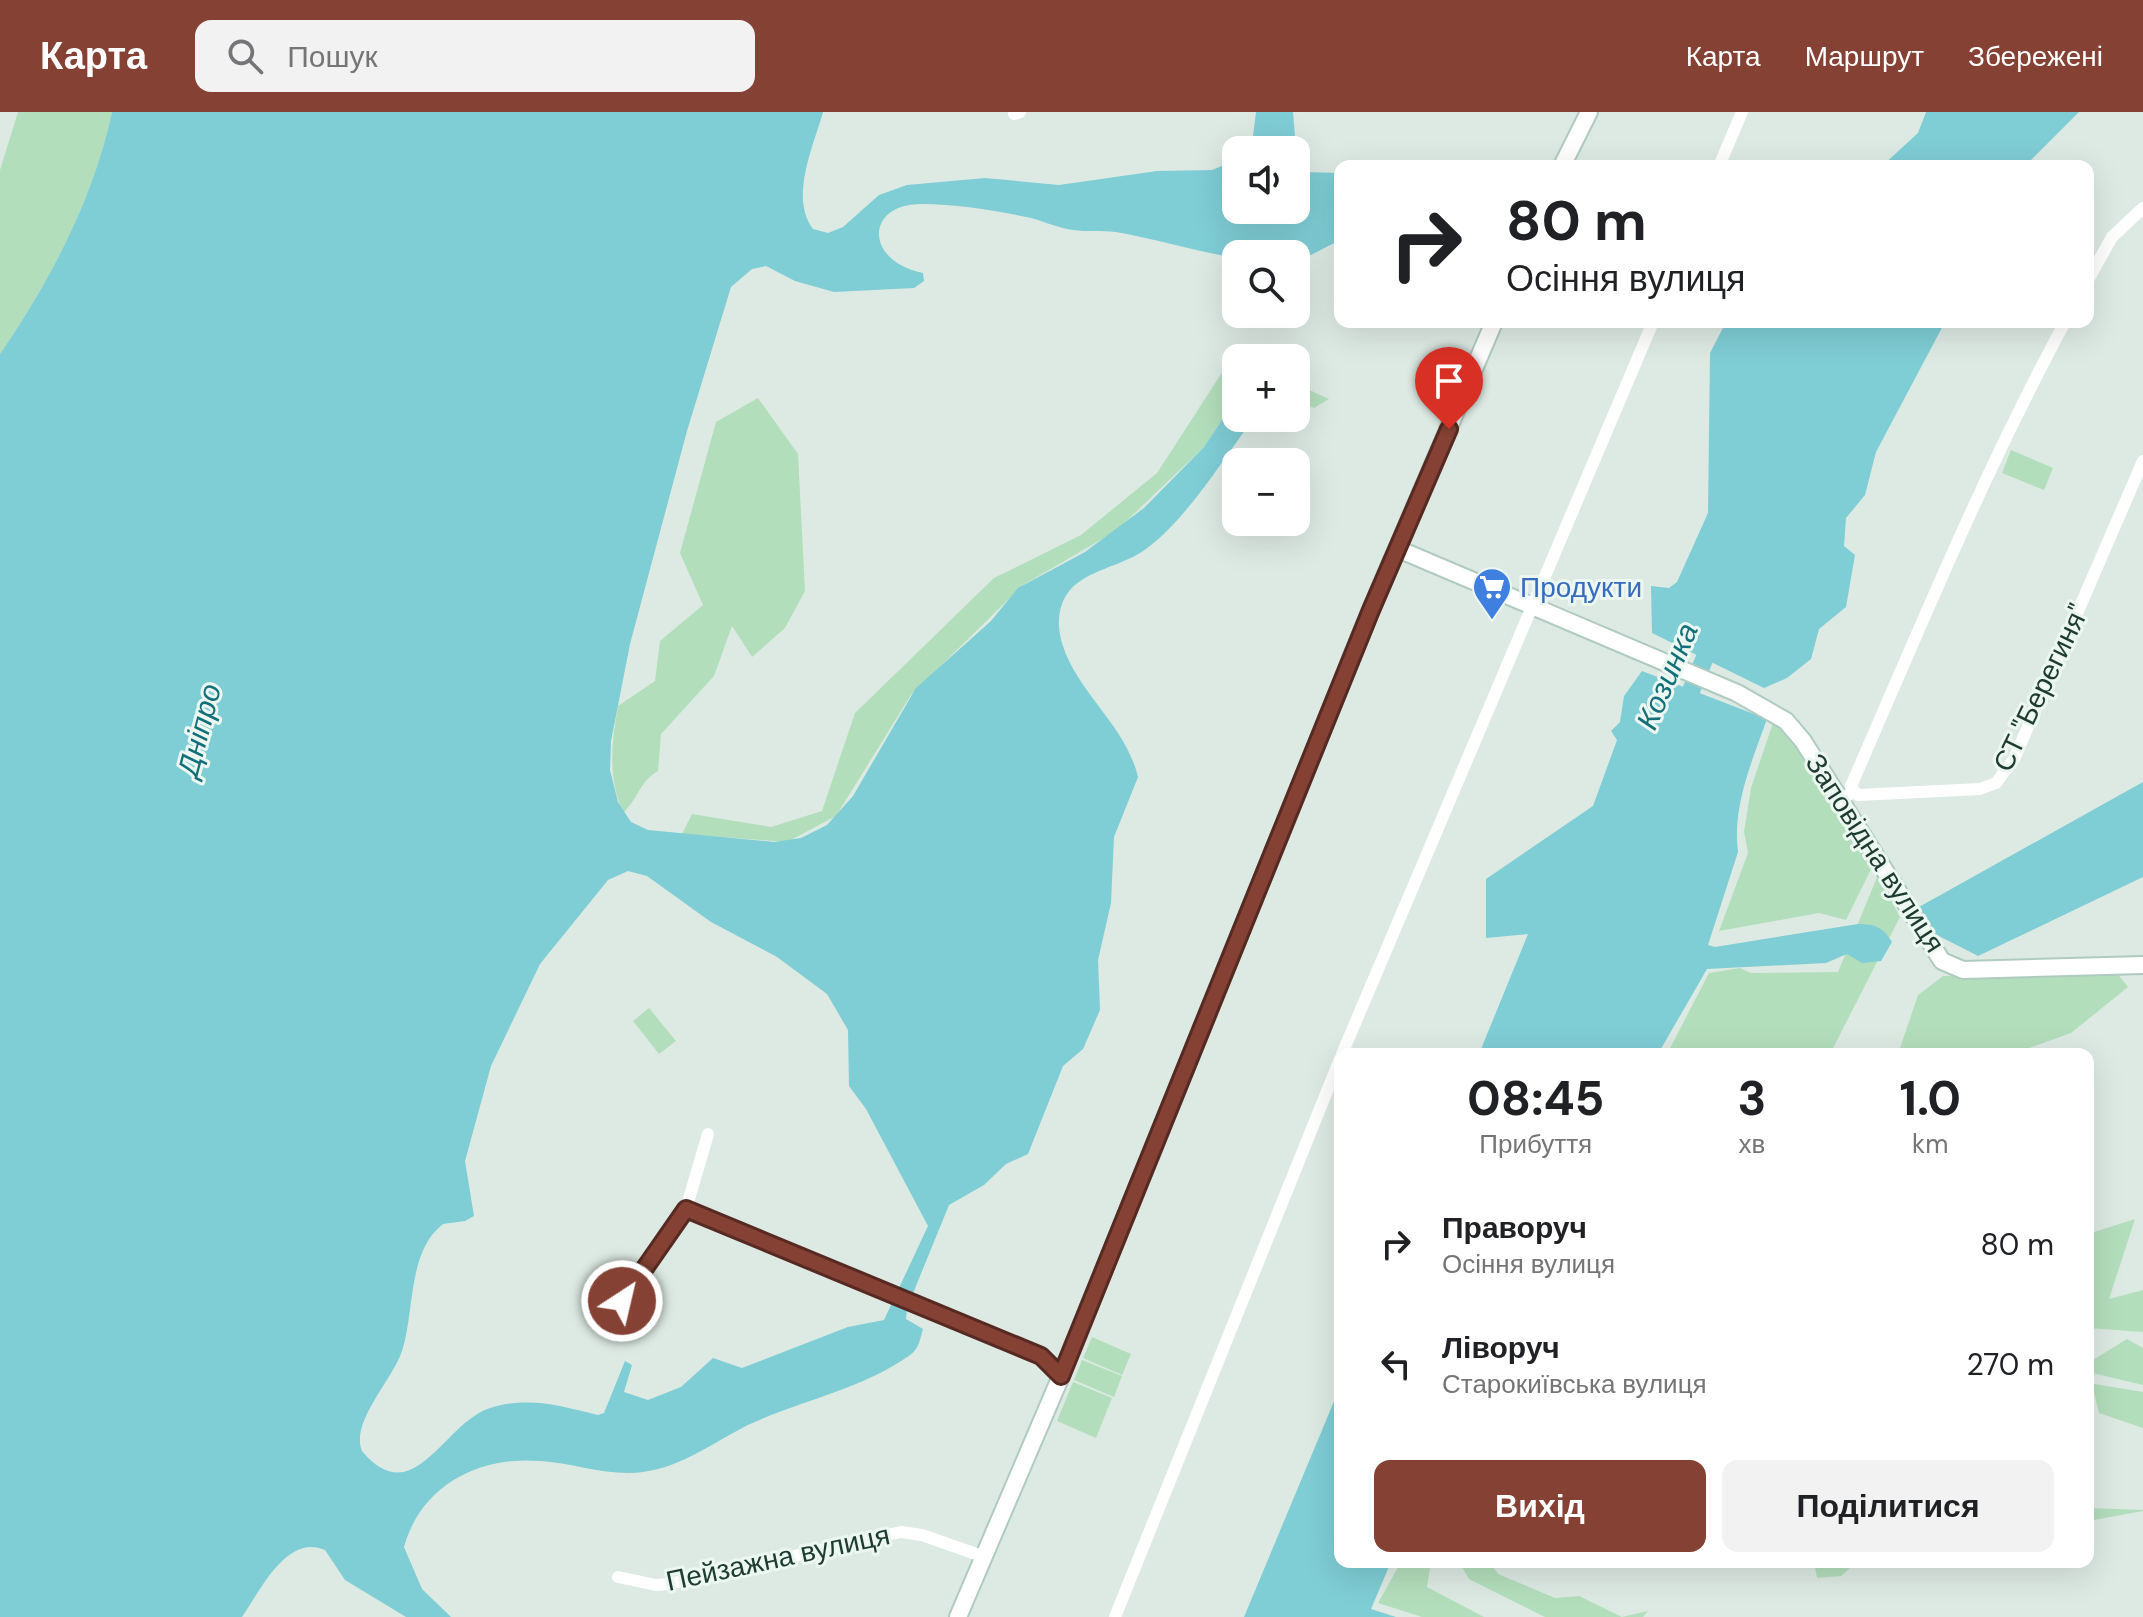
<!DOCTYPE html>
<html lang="uk">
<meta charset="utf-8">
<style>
body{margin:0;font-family:"DM Sans",sans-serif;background:#f2f2f2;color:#202124;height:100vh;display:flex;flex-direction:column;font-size:30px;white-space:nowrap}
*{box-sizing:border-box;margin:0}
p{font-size:26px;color:#757577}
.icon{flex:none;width:44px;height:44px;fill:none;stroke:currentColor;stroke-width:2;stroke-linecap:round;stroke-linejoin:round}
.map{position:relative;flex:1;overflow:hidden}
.sheet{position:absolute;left:1334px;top:936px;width:760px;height:520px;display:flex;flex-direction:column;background:#fff;border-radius:16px;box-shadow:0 8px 32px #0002}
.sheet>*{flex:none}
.hud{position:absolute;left:1334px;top:48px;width:760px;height:168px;border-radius:16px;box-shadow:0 8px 32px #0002;background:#fff;color:#202124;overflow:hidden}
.tools{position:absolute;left:1222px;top:24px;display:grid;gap:16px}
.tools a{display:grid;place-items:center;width:88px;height:88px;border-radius:16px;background:#fff;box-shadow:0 8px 32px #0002;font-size:40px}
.pin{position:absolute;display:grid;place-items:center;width:68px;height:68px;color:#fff;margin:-82px -34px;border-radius:50% 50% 50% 0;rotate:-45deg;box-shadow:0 0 8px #0007}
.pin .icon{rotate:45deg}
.me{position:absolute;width:88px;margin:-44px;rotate:35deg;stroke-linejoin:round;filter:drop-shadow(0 0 6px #0008)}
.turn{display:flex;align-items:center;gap:28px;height:168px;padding:0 40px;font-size:36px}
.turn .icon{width:104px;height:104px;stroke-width:2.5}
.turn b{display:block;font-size:56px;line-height:68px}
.eta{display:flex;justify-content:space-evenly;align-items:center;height:136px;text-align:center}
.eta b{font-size:48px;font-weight:700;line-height:56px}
.action{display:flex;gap:16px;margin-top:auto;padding:16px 40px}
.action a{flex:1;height:92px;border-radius:16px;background:#844134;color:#fff;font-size:32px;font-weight:700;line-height:92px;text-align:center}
.action a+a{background:#f2f2f2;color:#202124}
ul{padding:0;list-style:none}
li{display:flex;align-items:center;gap:24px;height:120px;padding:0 40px}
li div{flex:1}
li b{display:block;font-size:30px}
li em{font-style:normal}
header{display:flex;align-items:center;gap:48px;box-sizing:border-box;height:112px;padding:0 40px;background:#844134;color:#fff}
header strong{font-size:38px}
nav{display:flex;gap:44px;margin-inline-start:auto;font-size:28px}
.search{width:560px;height:72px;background:#f2f2f2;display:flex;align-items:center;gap:20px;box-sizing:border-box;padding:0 28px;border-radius:16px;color:#757577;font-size:30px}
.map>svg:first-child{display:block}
.green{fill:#b3debc}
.water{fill:#7fcdd5;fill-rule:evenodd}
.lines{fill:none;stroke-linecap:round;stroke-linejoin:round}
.river{stroke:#7fcdd5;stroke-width:18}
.secondary-casing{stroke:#afcbbf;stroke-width:20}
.street{stroke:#fff;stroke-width:12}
.secondary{stroke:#fff;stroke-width:16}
.route-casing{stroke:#562a22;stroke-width:20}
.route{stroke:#844134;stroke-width:14}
.labels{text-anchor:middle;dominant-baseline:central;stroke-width:6;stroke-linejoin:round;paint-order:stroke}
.shop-label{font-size:28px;fill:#366cbe;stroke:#edf7f1;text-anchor:start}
.street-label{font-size:28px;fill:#1d3b31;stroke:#edf7f1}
.water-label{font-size:30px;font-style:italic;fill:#13707a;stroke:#edf7f1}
</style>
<header>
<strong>Карта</strong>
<div class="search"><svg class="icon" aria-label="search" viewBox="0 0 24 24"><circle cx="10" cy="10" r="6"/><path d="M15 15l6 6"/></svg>Пошук</div>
<nav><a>Карта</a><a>Маршрут</a><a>Збережені</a></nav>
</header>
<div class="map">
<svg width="2143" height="1505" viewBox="0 0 2143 1505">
<rect width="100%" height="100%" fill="#ddeae3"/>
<path class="green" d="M18,0H112C93,88 50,169 0,242V58Z
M1236,254V287L1204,335L1116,419L1023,473L911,583L836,704L787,730L682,722L692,702L771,715L822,699L855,601L994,466L1081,423L1157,361L1225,256Z
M1296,272L1329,287L1314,296L1296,288Z
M758,286L798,342L805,479L785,516L752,545L732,514L714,564L661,622L658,659C640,669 638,687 623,701C608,665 611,632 618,594L655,569L660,529L703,493L680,441L716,310Z
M2011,338L2053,356L2044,378L2002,361Z
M1773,611L1786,616L1874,751L1846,808L1819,801L1719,819L1748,741L1744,720L1751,676Z
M1878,763L1900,805L1830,942H1667L1709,861L1740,856L1751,861L1838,860Z
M2116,860L2128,875L2071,921L2012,942H1898L1918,883L1943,864Z
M649,896L676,929L659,942L633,909Z
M2135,1107L2109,1187L2143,1178V1220L2088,1216V1122Z
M1092,1225L1131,1242L1122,1263L1083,1246Z
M2127,1227L2143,1236V1273L2088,1260V1251Z
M1082,1248L1122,1264L1114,1285L1074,1268Z
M1073,1270L1112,1286L1096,1326L1057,1309Z
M2088,1271L2143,1280V1316L2099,1301L2092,1272Z
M2088,1396L2143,1398V1399L2088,1409Z
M1401,1450H1431L1427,1475L1484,1505H1422L1378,1491Z
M1459,1450H1490L1498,1462L1555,1486L1579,1484L1622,1505L1648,1499L1643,1505H1545L1469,1467Z
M1829,1450H1857L1841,1464L1817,1466L1815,1455Z"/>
<path class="water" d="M112,0H823C814,33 789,86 813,117L828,121L843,115L879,83L907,73L985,66L1059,73L1157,59L1212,58L1236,48V98H1296V38H1246L1253,24L1256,0H1293L1297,49L1302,60L1340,61V128L1303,147L1296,148V142H1236V146C1195,139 1156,127 1116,120C1101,118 1087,120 1073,118C1057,116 1042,108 1026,105C993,98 955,92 922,92C867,91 862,148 923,161L924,169L914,176L834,180L795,169L766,154L752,157L731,175L687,319L630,532L611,629L610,658L618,690L631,710L648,718L774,730L801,726L827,713L853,684L916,576L991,509L1018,476L1085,440L1144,396L1204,335L1236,287V306H1254C1223,347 1188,406 1146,437C1124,454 1083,458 1067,482C1057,497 1057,517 1063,534C1078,581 1126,614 1138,665L1114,725L1111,791L1098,848L1100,898L1083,937L1063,954L1028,1042L1006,1052L984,1073L949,1093L907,1196L906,1207L923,1217C920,1227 919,1237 910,1243C861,1278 801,1288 748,1313C714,1330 682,1355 643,1360C610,1365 574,1351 540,1349C480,1344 421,1373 404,1435L422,1477L451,1505H406L345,1468L325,1438C287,1421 260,1479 242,1505H0V242C50,169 93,88 112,0ZM628,759L647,764L711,810L777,845L827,882L848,918L849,974L866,997L928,1114L884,1208L848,1215L742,1256L713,1246L681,1275L648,1288L624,1280L632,1253L625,1249L604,1301L598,1303C561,1294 529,1284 490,1296C443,1311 414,1401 362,1339C350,1310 392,1269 402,1239C415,1199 407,1140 443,1112L465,1109L474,1104L465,1049L491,954L540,852L608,768Z
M1926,0H2079L2025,54H1882L1918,21Z
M1726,210H1945L1876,340L1865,383L1846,406L1844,434L1855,443L1846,495L1819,517L1811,547L1787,566L1764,576L1652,521L1651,474L1669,476L1677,470L1708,401L1710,241Z
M1642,559L1767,607C1752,649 1732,695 1738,740L1708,833L1715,835L1858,812C1875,812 1883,815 1892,830L1881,849L1862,851L1847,842L1826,851L1707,857L1658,942H1479L1528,822L1486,826V767L1593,694L1617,628L1611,619L1620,610L1624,584Z
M2143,670V765L1978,844L1935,822L1919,795Z
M1340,1275V1450H1391L1371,1497L1396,1505H1244Z"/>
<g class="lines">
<path class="river" d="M1682,600L1714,524"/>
<defs>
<path id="secondary" d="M1562,54L1589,0
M1398,437L1737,581L1786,609L1803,629L1942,849L1963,858L2143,853
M958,1505L1061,1264L1371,498L1494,210"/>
</defs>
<use href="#secondary" class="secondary-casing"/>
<path class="street" d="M1014,2L1020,0
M1719,54L1742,0
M2088,168L2112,125L2143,96
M1854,679L1858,683L1980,677L1996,671L2014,647L2143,349
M1841,688L1854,679L1851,674C1919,518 1984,360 2065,210
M1342,942L1653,210
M708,1022L686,1097L1041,1244L1061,1264
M622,1189L686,1097
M618,1465L656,1473L669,1472L901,1420L922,1423L982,1444
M1115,1505L1340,947"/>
<use href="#secondary" class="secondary"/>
</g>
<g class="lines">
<defs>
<path id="route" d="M622,1189L686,1097L1041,1244L1061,1264L1371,498L1449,317"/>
</defs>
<use href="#route" class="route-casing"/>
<use href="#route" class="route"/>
</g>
<defs>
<symbol id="supermarket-pin" viewBox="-11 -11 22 30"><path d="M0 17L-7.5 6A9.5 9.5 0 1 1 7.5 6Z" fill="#3f7fe0" stroke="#edf7f1"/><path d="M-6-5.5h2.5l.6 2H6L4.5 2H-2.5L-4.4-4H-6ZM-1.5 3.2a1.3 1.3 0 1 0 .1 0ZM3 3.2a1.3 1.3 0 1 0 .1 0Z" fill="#fff"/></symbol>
</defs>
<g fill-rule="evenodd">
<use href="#supermarket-pin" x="1470" y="453" width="44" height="60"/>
</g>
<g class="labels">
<g class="shop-label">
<text x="1520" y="475">Продукти</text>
</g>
<g class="street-label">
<text transform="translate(2041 576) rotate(-64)">СТ "Берегиня"</text>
<text transform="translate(1875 741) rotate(57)">Заповідна вулиця</text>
<text transform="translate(778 1446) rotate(-12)">Пейзажна вулиця</text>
</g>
<g class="water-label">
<text transform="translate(1667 564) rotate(-67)">Козинка</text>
<text transform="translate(199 618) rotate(-75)">Дніпро</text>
</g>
</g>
</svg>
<div class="tools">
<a><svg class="icon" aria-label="sound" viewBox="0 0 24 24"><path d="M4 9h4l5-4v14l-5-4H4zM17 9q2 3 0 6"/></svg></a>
<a><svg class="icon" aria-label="search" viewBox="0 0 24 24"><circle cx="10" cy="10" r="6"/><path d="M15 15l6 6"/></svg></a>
<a>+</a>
<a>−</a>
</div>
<div class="pin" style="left:1449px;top:317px;background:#d93025"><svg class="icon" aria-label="arrive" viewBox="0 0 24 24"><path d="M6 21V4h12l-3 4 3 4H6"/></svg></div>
<svg class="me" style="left:622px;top:1189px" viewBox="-20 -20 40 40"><circle r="17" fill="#844134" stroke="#fff" stroke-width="3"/><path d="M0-11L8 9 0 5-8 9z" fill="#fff"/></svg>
<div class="hud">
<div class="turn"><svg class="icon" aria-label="right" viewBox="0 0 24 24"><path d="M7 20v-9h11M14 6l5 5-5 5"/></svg><div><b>80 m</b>Осіння вулиця</div></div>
</div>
<section class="sheet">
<div class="eta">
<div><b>08:45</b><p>Прибуття</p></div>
<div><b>3</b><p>хв</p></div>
<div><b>1.0</b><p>km</p></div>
</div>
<ul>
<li><svg class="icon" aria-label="right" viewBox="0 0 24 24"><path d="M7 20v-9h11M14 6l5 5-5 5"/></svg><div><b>Праворуч</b><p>Осіння вулиця</p></div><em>80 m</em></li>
<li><svg class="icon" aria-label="left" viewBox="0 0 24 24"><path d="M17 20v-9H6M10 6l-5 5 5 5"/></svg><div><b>Ліворуч</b><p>Старокиївська вулиця</p></div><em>270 m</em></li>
</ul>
<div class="action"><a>Вихід</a><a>Поділитися</a></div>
</section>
</div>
